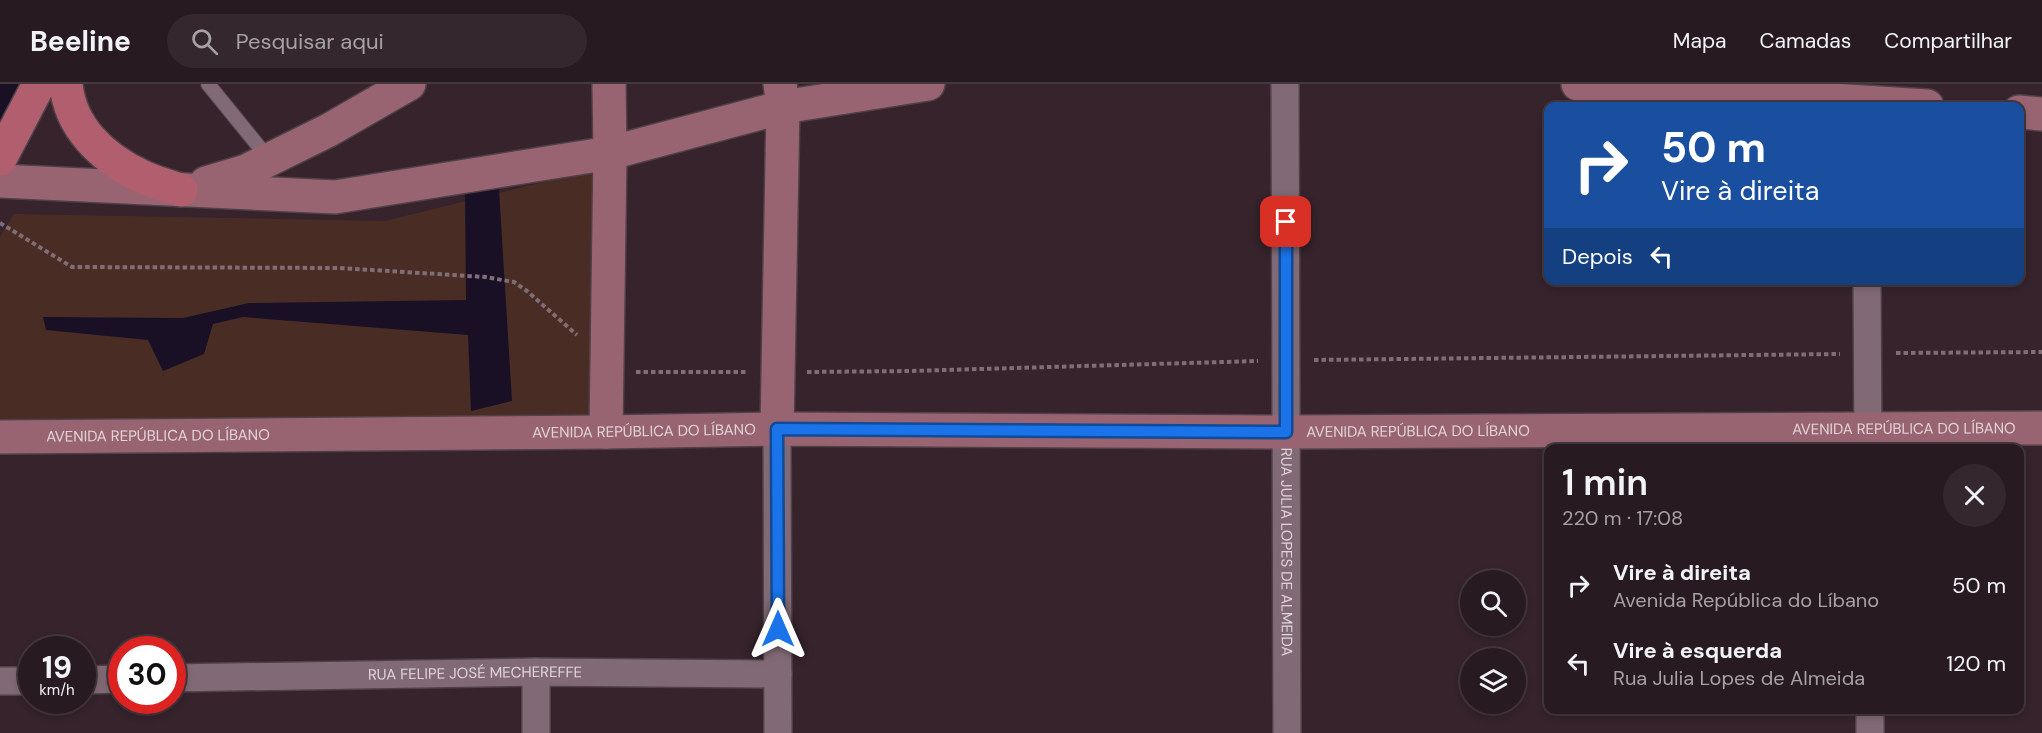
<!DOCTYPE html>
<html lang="pt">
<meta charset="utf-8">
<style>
body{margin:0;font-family:"DM Sans",sans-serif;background:#34272e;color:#f1f3f6;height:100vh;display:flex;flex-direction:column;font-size:22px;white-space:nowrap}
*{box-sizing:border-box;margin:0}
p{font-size:20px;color:#a5a1a5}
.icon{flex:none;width:33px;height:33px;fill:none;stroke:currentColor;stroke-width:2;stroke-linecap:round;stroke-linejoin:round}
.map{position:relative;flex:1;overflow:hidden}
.details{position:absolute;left:1544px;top:360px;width:480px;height:270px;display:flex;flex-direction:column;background:#281a21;border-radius:12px;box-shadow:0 3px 9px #0003,0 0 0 2px #44383f}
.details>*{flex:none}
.hud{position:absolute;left:1544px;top:18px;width:480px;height:183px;border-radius:12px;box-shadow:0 3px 9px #0003,0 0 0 2px #44383f;background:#1a4fa0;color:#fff;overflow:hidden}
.tools{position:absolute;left:1460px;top:486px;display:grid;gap:12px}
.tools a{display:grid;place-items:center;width:66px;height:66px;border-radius:50%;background:#281a21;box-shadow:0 3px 9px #0003,0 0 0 2px #44383f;font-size:30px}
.speed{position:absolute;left:18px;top:552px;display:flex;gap:12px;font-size:30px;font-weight:700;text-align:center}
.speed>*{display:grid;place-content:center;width:78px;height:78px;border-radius:50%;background:#281a21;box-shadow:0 3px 9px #0003,0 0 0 2px #44383f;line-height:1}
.speed small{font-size:15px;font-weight:400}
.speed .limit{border:9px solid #d22;background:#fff;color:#111}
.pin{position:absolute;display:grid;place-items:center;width:51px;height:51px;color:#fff;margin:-26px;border-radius:12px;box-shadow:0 3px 9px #0006}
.me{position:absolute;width:66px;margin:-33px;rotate:0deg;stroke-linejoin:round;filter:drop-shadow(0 0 4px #0008)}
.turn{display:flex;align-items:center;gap:21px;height:126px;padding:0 18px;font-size:27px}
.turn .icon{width:78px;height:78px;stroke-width:2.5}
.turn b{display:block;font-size:42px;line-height:51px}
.then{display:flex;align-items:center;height:57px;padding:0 18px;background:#0003;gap:12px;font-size:22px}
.round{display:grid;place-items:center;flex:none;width:63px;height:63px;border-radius:32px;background:#34272e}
.headline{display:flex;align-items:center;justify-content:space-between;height:102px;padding:0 18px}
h1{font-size:36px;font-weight:600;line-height:45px}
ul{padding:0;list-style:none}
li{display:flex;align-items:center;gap:18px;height:78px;padding:0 18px}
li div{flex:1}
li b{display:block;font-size:22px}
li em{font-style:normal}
header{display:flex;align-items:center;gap:36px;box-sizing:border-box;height:84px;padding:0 30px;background:#281a21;border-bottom:2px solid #44383f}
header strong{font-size:28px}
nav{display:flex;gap:33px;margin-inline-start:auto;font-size:21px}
.search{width:420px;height:54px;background:#34272e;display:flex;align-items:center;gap:15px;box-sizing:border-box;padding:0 21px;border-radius:33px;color:#a5a1a5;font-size:22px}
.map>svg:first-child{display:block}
.green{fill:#492d25}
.water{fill:#191026}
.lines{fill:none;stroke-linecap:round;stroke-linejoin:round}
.canal{stroke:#191026;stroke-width:30}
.service-casing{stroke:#504048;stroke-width:16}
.minor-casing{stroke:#504048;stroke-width:30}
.secondary-casing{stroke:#504048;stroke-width:36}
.primary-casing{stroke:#504048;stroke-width:36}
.path{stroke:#7f6e75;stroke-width:4;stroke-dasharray:4.5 3;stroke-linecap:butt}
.service{stroke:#816a75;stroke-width:14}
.minor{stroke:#816a75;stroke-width:27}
.secondary{stroke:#996472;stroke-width:33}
.primary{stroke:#b15f6e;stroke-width:33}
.route-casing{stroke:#114b97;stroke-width:15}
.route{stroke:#1a73e8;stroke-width:10}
.labels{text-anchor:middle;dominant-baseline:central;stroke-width:6;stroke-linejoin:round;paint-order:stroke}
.street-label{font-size:15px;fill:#e1d4d9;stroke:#36232c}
</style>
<header>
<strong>Beeline</strong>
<div class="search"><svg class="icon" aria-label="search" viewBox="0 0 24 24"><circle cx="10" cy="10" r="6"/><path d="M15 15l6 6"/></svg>Pesquisar aqui</div>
<nav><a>Mapa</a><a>Camadas</a><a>Compartilhar</a></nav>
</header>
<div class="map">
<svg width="2042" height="649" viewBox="0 0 2042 649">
<rect width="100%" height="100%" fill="#36232c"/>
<path class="green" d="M593,86L601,332L0,341V153L14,130L385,137Z"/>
<path class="water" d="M499,105L512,317L471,327L468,251L243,233L213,240L204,270L163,287L148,256L46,246L43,233L183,234L249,219L466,216L465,107Z"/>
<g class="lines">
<path class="canal" d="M0,22L11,0"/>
<defs>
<path id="service" d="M208,0L269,75"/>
<g id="minor">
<path id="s1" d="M1285,0L1287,649"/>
<path d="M1867,196L1868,364"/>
<path d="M777,345L778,649"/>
<path d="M536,588V649"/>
<path id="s2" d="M172,594L536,588L778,590"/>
<path d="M82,596L122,595"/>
<path d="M0,597H32"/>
<path d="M1870,626V649"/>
</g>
<g id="secondary">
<path d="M1578,0L1927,22"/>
<path d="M2019,28L2042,30"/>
<path d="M0,97L335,113L610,69L783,23L928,0"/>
<path d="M206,99L246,87L329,46L409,0"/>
<path d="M777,345L783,23L780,0"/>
<path d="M606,348L610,69L609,0"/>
<path id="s3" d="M0,353L606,348L777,345L1286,348L2042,344"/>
</g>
<path id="primary" d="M66,0C70,44 103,74 141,92C153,98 168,102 181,106
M0,75L39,0"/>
</defs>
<use href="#service" class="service-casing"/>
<use href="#minor" class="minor-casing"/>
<use href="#secondary" class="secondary-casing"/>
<use href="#primary" class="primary-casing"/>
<path class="path" d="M0,139L72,183L340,184L485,193L514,198L527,207L577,251
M1896,269L2042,268
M1314,276L1840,270
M636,288H748
M807,288L911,287L1258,277"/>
<use href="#service" class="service"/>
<use href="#minor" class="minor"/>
<use href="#secondary" class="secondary"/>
<use href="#primary" class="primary"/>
</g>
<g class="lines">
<defs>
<path id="route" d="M778,545L777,345L1286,348V138"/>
</defs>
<use href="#route" class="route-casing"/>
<use href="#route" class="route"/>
</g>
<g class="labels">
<g class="street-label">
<text stroke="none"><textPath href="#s3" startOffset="1904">AVENIDA REPÚBLICA DO LÍBANO</textPath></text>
<text stroke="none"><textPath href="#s3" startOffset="644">AVENIDA REPÚBLICA DO LÍBANO</textPath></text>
<text stroke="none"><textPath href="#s3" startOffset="1418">AVENIDA REPÚBLICA DO LÍBANO</textPath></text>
<text stroke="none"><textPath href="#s3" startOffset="158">AVENIDA REPÚBLICA DO LÍBANO</textPath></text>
<text stroke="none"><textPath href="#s1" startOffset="468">RUA JULIA LOPES DE ALMEIDA</textPath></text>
<text stroke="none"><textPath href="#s2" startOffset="303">RUA FELIPE JOSÉ MECHEREFFE</textPath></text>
</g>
</g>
</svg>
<div class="tools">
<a><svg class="icon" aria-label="search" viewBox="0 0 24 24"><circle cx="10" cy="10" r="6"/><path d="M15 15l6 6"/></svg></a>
<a><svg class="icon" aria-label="layers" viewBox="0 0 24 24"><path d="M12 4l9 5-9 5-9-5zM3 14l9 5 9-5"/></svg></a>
</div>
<div class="speed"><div>19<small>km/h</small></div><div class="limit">30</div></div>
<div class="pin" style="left:1286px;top:138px;background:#d93025"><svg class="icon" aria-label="arrive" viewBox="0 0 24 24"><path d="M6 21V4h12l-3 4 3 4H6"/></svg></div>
<svg class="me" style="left:778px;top:545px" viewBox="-20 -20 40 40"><path d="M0-17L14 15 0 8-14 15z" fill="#1a73e8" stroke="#fff" stroke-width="4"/></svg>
<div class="hud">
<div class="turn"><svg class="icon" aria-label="right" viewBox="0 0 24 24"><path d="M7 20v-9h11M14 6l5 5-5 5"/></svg><div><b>50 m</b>Vire à direita</div></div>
<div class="then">Depois<svg class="icon" aria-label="left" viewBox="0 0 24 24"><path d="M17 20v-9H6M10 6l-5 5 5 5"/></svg></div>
</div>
<section class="details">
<div class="headline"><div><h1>1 min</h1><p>220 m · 17:08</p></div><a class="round"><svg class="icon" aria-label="close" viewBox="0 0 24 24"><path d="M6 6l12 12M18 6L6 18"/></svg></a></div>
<ul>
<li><svg class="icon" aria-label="right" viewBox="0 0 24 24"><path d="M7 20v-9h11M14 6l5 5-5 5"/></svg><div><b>Vire à direita</b><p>Avenida República do Líbano</p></div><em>50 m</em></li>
<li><svg class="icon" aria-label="left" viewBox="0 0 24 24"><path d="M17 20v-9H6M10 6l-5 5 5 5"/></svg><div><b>Vire à esquerda</b><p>Rua Julia Lopes de Almeida</p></div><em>120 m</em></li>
</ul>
</section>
</div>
